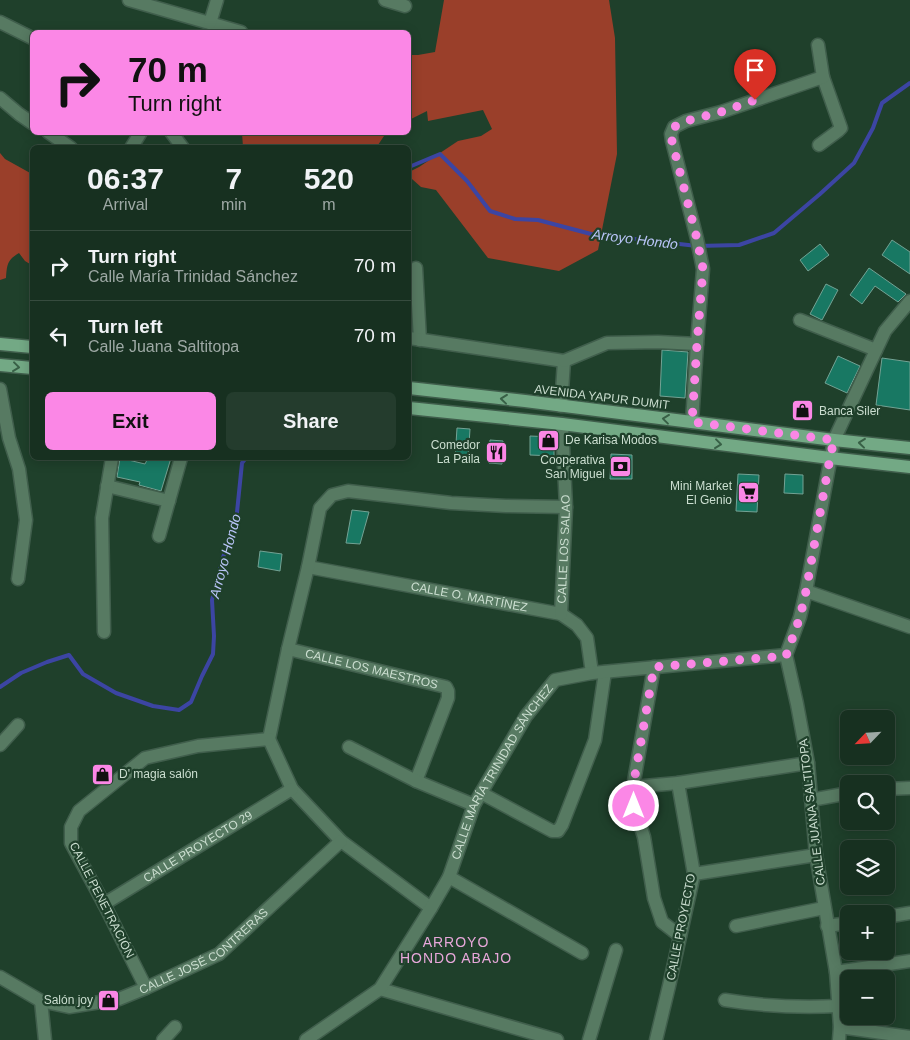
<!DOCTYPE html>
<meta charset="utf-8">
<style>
body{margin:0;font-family:Helvetica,sans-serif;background:#243c2d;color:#f1f3f6;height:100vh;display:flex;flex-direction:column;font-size:19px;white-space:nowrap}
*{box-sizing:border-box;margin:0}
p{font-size:16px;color:#9ea9a5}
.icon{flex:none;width:28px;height:28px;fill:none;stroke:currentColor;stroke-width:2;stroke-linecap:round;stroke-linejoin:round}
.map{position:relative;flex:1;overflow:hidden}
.sheet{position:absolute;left:30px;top:145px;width:381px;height:315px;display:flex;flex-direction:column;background:#173020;border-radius:8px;box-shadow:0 2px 12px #0003,0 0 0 1px #364b3e}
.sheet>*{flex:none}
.top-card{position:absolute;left:30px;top:30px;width:381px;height:105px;border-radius:8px;box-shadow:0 2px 12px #0003,0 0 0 1px #364b3e;background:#fb87e6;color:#111;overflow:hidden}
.needle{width:32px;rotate:245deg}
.controls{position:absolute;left:840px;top:710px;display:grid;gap:10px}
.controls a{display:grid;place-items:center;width:55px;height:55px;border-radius:8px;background:#173020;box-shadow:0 2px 12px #0003,0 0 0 1px #364b3e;font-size:25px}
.pin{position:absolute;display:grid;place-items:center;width:42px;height:42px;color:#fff;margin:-51px -21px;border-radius:50% 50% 50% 0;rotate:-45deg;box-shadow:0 0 5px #0007}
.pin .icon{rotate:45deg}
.me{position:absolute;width:55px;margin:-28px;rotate:0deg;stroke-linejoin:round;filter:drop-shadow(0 0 4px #0008)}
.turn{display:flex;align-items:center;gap:18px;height:105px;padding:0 15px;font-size:22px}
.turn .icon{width:65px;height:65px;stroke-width:2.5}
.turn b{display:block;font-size:35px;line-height:42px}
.eta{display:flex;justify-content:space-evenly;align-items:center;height:85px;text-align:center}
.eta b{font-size:30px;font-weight:700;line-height:35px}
.action{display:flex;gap:10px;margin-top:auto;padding:10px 15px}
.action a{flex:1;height:58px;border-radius:8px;background:#fb87e6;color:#111;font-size:20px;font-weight:700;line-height:58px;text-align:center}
.action a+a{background:#243c2d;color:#f1f3f6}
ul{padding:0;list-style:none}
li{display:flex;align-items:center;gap:15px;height:70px;padding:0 15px;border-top:1px solid #364b3e}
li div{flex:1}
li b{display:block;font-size:19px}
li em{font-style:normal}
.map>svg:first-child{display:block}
.green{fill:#9a3f2a}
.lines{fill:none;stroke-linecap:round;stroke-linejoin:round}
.stream{stroke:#3c45a3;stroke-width:4}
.building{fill:#187863;stroke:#73a294}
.minor-casing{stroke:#405e4c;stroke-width:15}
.major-casing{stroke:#405e4c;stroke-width:15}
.minor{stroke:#577a62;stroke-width:12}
.major{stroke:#73a985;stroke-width:12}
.oneway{stroke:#386046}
.route{stroke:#fb87e6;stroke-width:9;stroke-dasharray:0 16.2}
.labels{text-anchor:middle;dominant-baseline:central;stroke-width:4.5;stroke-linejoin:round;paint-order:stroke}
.street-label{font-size:12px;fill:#cbded0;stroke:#1f402b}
.poi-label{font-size:12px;fill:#cbded0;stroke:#1f402b;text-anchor:end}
.water-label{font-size:14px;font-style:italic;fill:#b9c5f8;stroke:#1f402b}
.neighbourhood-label{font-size:14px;letter-spacing:1px;fill:#e7a7da;stroke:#1f402b}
</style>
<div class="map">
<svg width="910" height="1040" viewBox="0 0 910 1040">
<rect width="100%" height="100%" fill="#1f402b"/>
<path class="green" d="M444,0H609L615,38L617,154L598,250L559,271L488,258L436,190L421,187L412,179L409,181V172L419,167L458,141L481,136L492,129L483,110L428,121L427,111L409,120V55H418L435,52Z
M242,133H386L376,148L243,147Z
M0,153L5,159L32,174V268L30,264L25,261L19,253C7,260 7,265 6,278L0,280Z"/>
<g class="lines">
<path class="stream" d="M409,167L440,154L467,181L490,211L515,219L538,220L591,234L697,246L739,245L774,233L820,194L854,163L873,128L882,103L910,83
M0,687L21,673L47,662L69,655L83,674L116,693L153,706L179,710L191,702L202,676L213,654L214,636L212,600L222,560L236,522L242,463L246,458"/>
</g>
<path class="building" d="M892,240L910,252V274L882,255Z
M820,244L829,255L808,271L800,260Z
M869,268L906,294L898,302L875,286L862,304L850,295Z
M826,284L838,290L822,320L810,314Z
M662,350L688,352L685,398L660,396Z
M838,356L860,366L847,393L825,383Z
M882,358L910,362V410L876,405Z
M457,428L470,429L468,460L455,459Z
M530,436L554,437V456L530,455Z
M490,440L503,441L502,464L489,463Z
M611,454L632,455V479H610Z
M120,458L145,464L148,458H171L161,491L139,485L140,482L117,477Z
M738,474L759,475L757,512L736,511Z
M785,474L803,475V494L784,493Z
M352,510L369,512L360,544L346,543Z
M260,551L282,554L280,571L258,567Z"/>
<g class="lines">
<defs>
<g id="minor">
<path d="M129,0L241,32"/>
<path d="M385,0L405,6"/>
<path d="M0,22L32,38"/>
<path d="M210,23L217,0"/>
<path d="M0,98L19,114L32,123"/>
<path d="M48,132L71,148"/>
<path d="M171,132L183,148"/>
<path d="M819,145L838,131L841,128L823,77"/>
<path d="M131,148L141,132"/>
<path d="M416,268L420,340"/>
<path d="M800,320L876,350"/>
<path d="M409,338L564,361L561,406"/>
<path d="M564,361L607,343L658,342L697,344"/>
<path d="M0,389L9,438L19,469L26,520L18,579"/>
<path d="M692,422L697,344L703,269L697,239L672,141L671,134L674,127L686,121L721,112L823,77L818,45"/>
<path d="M107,486L169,501"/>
<path d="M159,536L181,458"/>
<path id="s1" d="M308,567L561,614L577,625L587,638L592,673"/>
<path d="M806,591L910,627"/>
<path id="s2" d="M561,614L566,507L562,424"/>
<path d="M104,632L102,518L112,458"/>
<path id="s3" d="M288,649L446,687L448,691V698L416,781"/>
<path d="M654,667L633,787L634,806L644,837L654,898L662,922L680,936"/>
<path d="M269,739L288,649L308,567L320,508L332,495L348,491L451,503L506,506L566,507"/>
<path d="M269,739L292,789L341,841L431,908"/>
<path d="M0,745L18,725"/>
<path d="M349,747L416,781L474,805"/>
<path d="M633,787L678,783L808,763"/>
<path d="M886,789L910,788"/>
<path d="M481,793L552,831H558L562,825L595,740L605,672"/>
<path d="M811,800L849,793"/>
<path d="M694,874L816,855"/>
<path d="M449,877L582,953"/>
<path id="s4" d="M104,904L292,789"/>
<path d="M886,917L910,913"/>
<path d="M736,926L824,908"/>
<path d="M827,926L849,923"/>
<path d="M836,972L910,961"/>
<path id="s5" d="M0,977L41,1001L69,1007L119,999L146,988L219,954L341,841"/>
<path d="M146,988L104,904L71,843V827L79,811L145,758L198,746L269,739"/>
<path d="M380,989L557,1040"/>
<path d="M725,1000C762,1006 801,1008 838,1006"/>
<path d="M41,1001L45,1040"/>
<path d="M840,1027L910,1037"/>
<path d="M163,1040L175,1027"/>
<path id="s6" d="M306,1040L380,989L431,908L449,877L474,805L481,793L526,716L555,680L592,673L786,655"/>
<path d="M589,1040L616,950"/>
<path d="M656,1040L669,986L694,874L678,783"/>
<path d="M839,1040L840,1027L836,972L816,855L808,763L797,704L786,655L800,617L806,591L834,440L885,331L910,301"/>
</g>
<path id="major" d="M0,344L32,347
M0,365L32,368
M409,388L525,401L834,440L910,448
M409,408L562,424L830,458L910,467"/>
</defs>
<use href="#minor" class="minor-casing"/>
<use href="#major" class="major-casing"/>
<use href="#minor" class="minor"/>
<use href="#major" class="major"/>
</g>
<defs><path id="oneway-chevron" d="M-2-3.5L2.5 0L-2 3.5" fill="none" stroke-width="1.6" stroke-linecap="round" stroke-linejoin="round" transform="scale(1.25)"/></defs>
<g class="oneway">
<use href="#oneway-chevron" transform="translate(16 367) rotate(7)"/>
<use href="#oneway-chevron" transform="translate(504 399) rotate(-174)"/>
<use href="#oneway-chevron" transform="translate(666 419) rotate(-173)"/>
<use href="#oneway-chevron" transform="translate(862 443) rotate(-174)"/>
<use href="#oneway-chevron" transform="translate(718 444) rotate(7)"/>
</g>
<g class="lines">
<path class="route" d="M634,806L633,787L654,667L786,656L800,617L806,591L830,458L834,440L692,422L697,344L703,269L697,239L672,141L671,134L674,127L686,121L721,112L755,100"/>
</g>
<defs>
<symbol id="shop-square" viewBox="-11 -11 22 22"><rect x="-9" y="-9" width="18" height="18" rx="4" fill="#fb87e6" stroke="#1f402b"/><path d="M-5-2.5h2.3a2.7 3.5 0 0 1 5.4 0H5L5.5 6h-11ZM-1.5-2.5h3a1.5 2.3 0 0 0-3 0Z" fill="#111"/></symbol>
<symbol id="restaurant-square" viewBox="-11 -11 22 22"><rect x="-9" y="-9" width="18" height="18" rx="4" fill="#fb87e6" stroke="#1f402b"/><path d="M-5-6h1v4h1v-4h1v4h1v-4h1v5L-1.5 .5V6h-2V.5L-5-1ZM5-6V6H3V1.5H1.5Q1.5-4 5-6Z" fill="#111"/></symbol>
<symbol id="bank-square" viewBox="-11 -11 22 22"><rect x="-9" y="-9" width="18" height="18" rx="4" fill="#fb87e6" stroke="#1f402b"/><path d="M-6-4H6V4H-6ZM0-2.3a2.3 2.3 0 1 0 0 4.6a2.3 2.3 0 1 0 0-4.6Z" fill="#111"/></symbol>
<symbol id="supermarket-square" viewBox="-11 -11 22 22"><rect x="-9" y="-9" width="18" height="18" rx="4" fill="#fb87e6" stroke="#1f402b"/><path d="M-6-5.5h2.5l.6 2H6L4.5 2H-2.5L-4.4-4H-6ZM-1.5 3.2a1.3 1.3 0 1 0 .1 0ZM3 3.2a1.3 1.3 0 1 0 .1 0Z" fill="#111"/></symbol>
</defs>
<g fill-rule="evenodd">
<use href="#shop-square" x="790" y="398" width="25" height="25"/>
<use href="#shop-square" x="536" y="428" width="25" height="25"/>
<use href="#restaurant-square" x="484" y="440" width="25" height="25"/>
<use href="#bank-square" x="608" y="454" width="25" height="25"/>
<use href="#supermarket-square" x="736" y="480" width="25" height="25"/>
<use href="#shop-square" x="90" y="762" width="25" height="25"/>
<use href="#shop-square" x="96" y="988" width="25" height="25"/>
</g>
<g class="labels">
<g class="street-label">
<text transform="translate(602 397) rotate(7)">AVENIDA YAPUR DUMIT</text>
<text stroke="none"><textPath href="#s2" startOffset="65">CALLE LOS SALAO</textPath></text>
<text stroke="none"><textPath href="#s1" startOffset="164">CALLE O. MARTÍNEZ</textPath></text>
<text stroke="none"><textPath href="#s3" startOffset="86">CALLE LOS MAESTROS</textPath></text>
<text stroke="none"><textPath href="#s6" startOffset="340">CALLE MARÍA TRINIDAD SÁNCHEZ</textPath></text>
<text transform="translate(812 812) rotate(-97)">CALLE JUANA SALTITOPA</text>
<text stroke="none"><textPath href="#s4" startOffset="110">CALLE PROYECTO 29</textPath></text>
<text transform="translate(102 900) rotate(63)">CALLE PENETRACIÓN</text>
<text transform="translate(681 927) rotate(-79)">CALLE PROYECTO</text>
<text stroke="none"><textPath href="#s5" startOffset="225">CALLE JOSÉ CONTRERAS</textPath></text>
</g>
<g class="poi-label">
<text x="819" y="411" text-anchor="start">Banca Siler</text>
<text x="565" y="440" text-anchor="start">De Karisa Modos</text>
<text x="480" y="445">Comedor<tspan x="480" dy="14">La Paila</tspan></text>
<text x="605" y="460">Cooperativa<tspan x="605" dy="14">San Miguel</tspan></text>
<text x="732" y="486">Mini Market<tspan x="732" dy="14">El Genio</tspan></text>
<text x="119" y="774" text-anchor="start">D' magia salón</text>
<text x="93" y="1000">Salón joy</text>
</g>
<g class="water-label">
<text transform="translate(635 239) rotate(7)">Arroyo Hondo</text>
<text transform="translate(225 556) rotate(-75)">Arroyo Hondo</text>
</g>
<g class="neighbourhood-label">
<text x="456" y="942">ARROYO<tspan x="456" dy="16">HONDO ABAJO</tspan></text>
</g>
</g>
</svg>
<div class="controls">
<a><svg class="needle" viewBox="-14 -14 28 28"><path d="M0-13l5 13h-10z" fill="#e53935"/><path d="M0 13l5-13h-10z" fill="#9ea9a5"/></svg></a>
<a><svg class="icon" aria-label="search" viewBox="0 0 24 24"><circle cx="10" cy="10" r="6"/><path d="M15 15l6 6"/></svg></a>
<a><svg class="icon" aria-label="layers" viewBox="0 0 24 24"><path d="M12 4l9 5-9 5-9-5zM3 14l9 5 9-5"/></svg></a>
<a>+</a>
<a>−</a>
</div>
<div class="pin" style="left:755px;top:100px;background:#d93025"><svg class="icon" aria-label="arrive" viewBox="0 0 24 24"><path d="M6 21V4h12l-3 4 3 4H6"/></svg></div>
<svg class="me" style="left:634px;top:806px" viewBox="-20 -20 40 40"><circle r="17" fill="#fb87e6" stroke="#fff" stroke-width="3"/><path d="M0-11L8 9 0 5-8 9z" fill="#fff"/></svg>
<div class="top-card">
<div class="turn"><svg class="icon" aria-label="right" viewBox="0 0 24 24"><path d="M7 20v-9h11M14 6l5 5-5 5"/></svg><div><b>70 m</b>Turn right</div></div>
</div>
<section class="sheet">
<div class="eta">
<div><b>06:37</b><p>Arrival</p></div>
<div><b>7</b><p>min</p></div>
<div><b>520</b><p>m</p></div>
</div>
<ul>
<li><svg class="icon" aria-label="right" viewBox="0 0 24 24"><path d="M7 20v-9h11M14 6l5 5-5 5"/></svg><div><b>Turn right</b><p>Calle María Trinidad Sánchez</p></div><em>70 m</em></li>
<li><svg class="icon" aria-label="left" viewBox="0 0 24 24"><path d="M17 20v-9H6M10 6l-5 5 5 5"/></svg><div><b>Turn left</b><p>Calle Juana Saltitopa</p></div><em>70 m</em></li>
</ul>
<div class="action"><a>Exit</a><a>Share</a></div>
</section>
</div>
